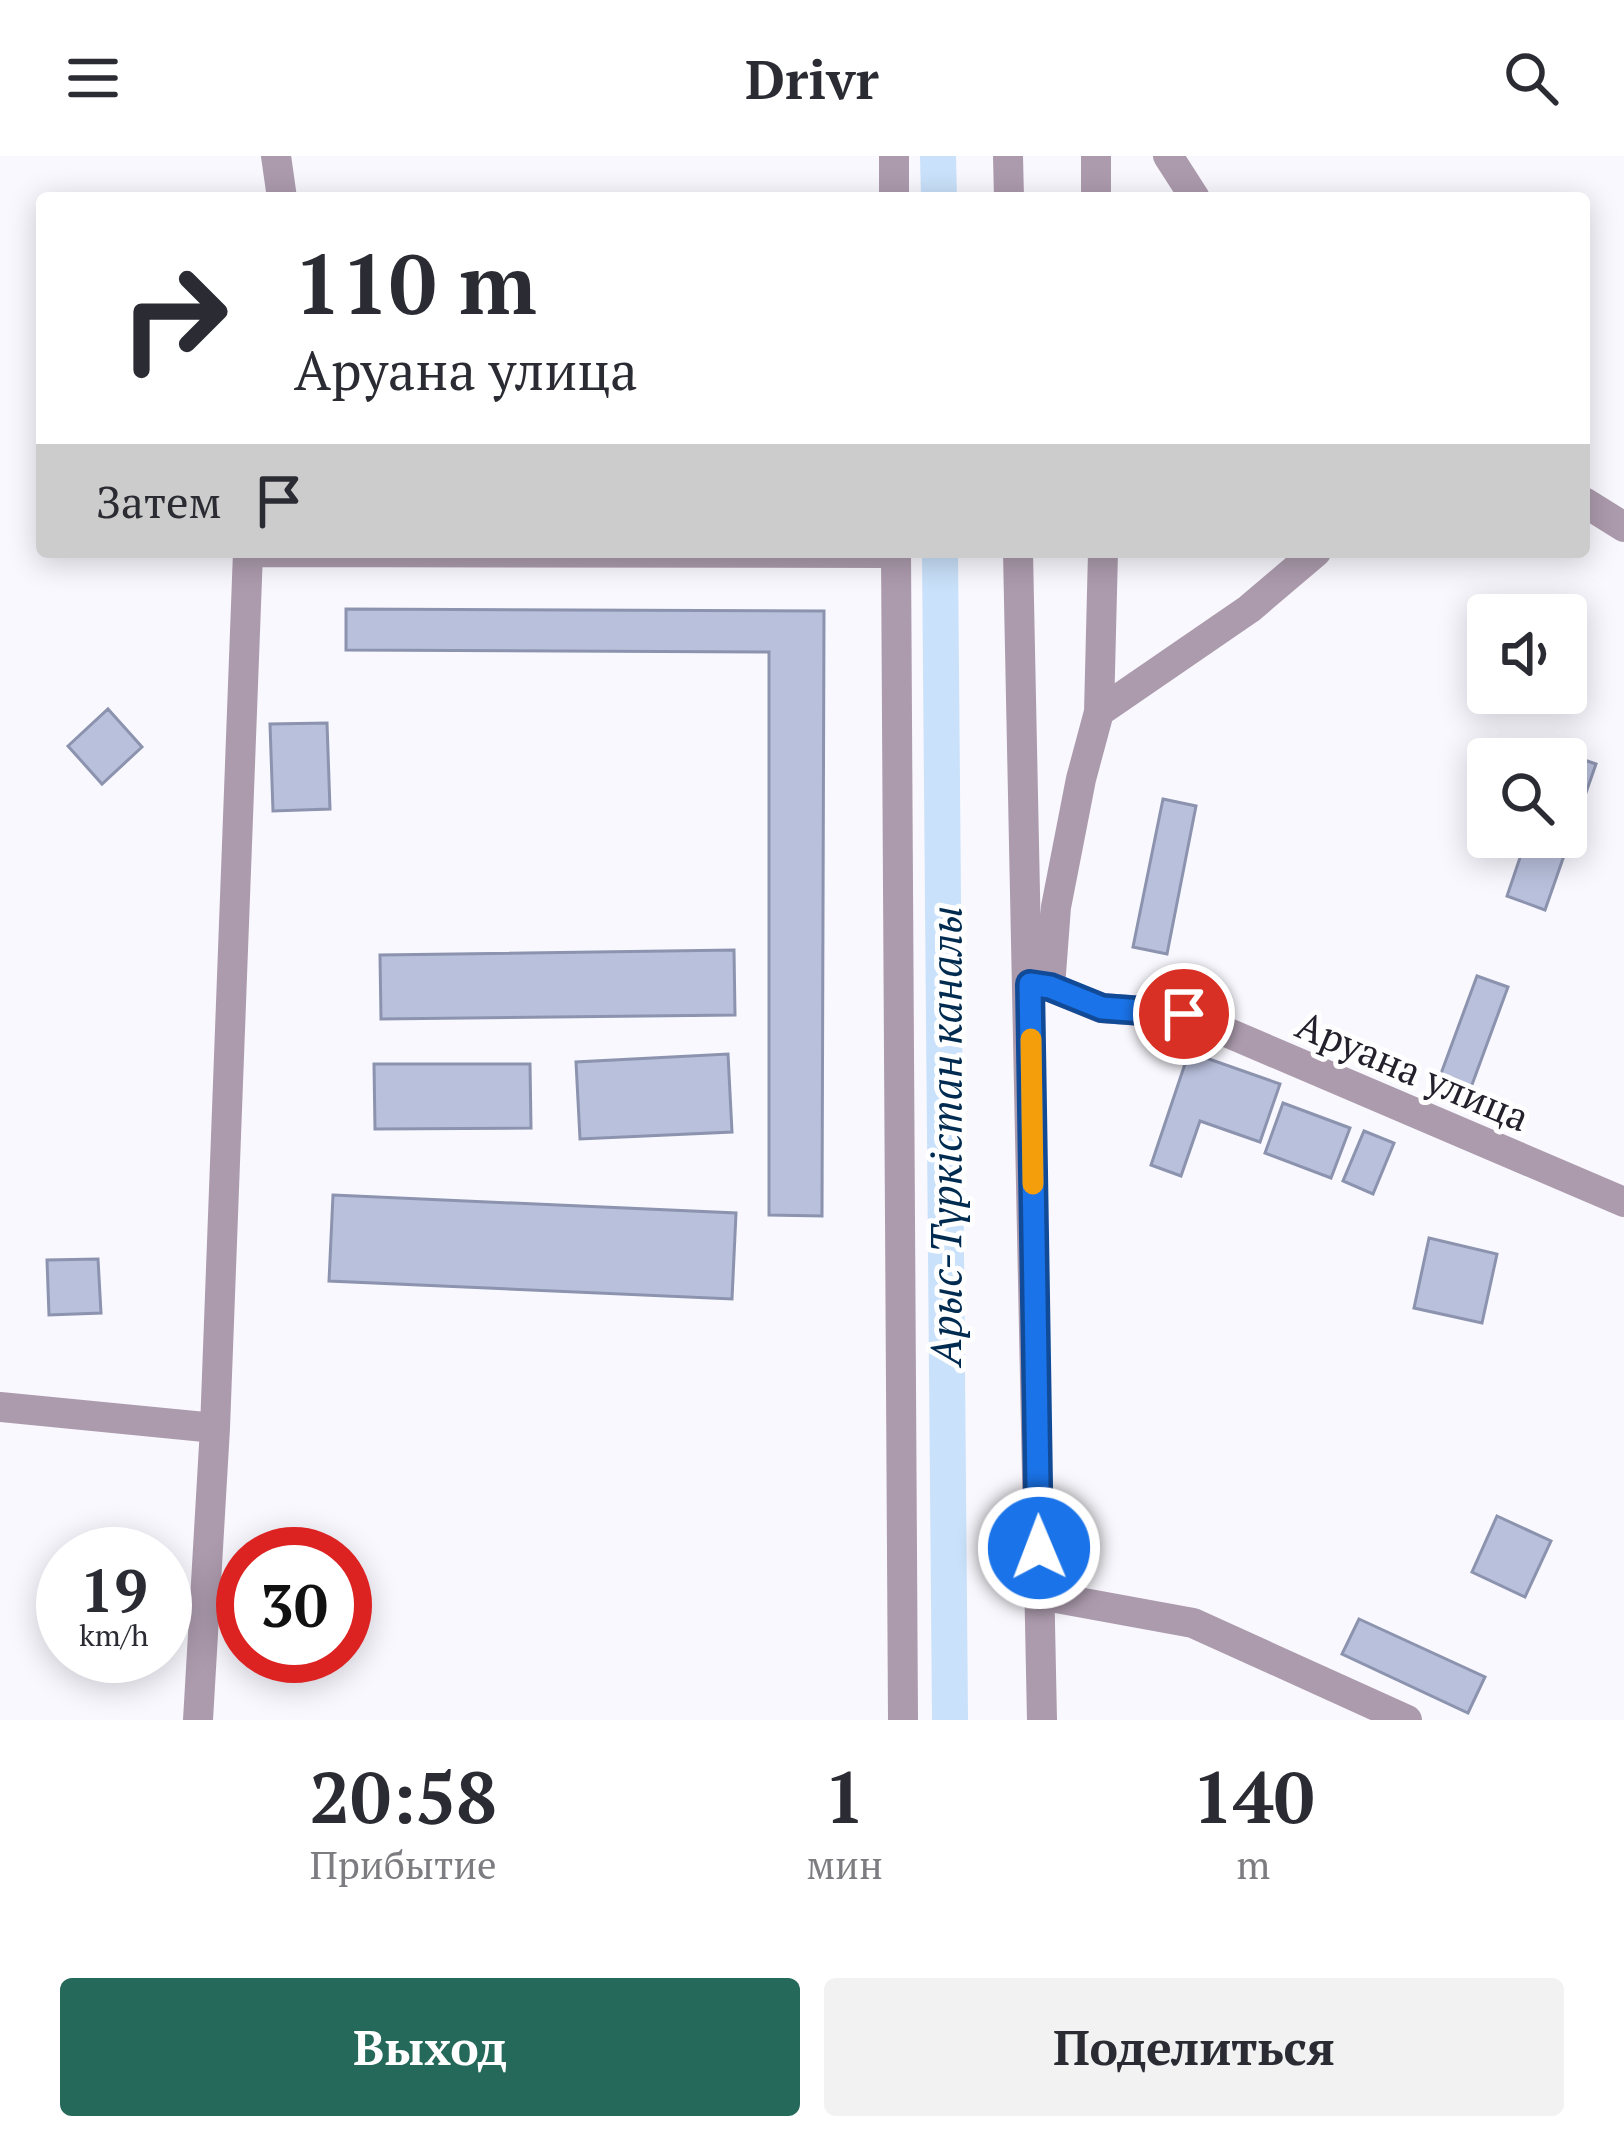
<!DOCTYPE html>
<html lang="ru">
<meta charset="utf-8">
<style>
body{margin:0;font-family:"PT Serif",serif;background:#f2f2f3;color:#2b2b33;height:100vh;display:flex;flex-direction:column;font-size:45px;white-space:nowrap}
*{box-sizing:border-box;margin:0}
p{font-size:39px;color:#7c7c81}
.icon{flex:none;width:66px;height:66px;fill:none;stroke:currentColor;stroke-width:2;stroke-linecap:round;stroke-linejoin:round}
.map{position:relative;height:1564px;overflow:hidden}
.details{display:flex;flex-direction:column;background:#fff;flex:1}
.details>*{flex:none}
.top-card{position:absolute;left:36px;top:36px;width:1554px;height:366px;border-radius:12px;box-shadow:0 6px 30px #0003;background:#fff;color:#2b2b33;overflow:hidden}
.fabs{position:absolute;left:1467px;top:438px;display:grid;gap:24px}
.fabs a{display:grid;place-items:center;width:120px;height:120px;border-radius:12px;background:#fff;box-shadow:0 6px 30px #0003;font-size:60px}
.speed{position:absolute;left:36px;top:1371px;display:flex;gap:24px;font-size:60px;font-weight:700;text-align:center}
.speed>*{display:grid;place-content:center;width:156px;height:156px;border-radius:50%;background:#fff;box-shadow:0 6px 30px #0003;line-height:1}
.speed small{font-size:30px;font-weight:400}
.speed .limit{border:18px solid #d22;background:#fff;color:#111}
.pin{position:absolute;display:grid;place-items:center;width:102px;height:102px;color:#fff;margin:-51px;border:6px solid #fff;border-radius:50%;box-shadow:0 3px 12px #0007}
.me{position:absolute;width:132px;margin:-66px;rotate:359deg;stroke-linejoin:round;filter:drop-shadow(0 0 9px #0008)}
.turn{display:flex;align-items:center;gap:42px;height:252px;padding:0 60px;font-size:54px}
.turn .icon{width:156px;height:156px;stroke-width:2.5}
.turn b{display:block;font-size:84px;line-height:102px}
.then{display:flex;align-items:center;height:114px;padding:0 60px;background:#0003;gap:24px;font-size:45px}
.eta{display:flex;justify-content:space-evenly;align-items:center;height:204px;text-align:center}
.eta b{font-size:72px;font-weight:800;line-height:84px}
.button{display:flex;gap:24px;margin-top:auto;padding:24px 60px}
.button a{flex:1;height:138px;border-radius:12px;background:#24695a;color:#fff;font-size:48px;font-weight:800;line-height:138px;text-align:center}
.button a+a{background:#f2f2f3;color:#2b2b33}
header{display:flex;justify-content:space-between;align-items:center;height:156px;padding:0 60px;background:#fff;font-size:54px;font-weight:800}
.map>svg:first-child{display:block}
.lines{fill:none;stroke-linecap:round;stroke-linejoin:round}
.canal{stroke:#c9e1fa;stroke-width:36}
.building{fill:#b9c0dc;stroke:#8c93ae;stroke-width:3}
.minor{stroke:#ac9bad;stroke-width:30}
.route-casing{stroke:#114b97;stroke-width:30}
.route{stroke:#1a73e8;stroke-width:21}
.slow{stroke:#f59e0b;stroke-width:21}
.labels{text-anchor:middle;dominant-baseline:central;stroke-width:10;stroke-linejoin:round;paint-order:stroke}
.street-label{font-size:39px;fill:#24212c;stroke:#fff}
.water-label{font-size:42px;font-style:italic;fill:#002b50;stroke:#fff}
</style>
<header><svg class="icon" aria-label="menu" viewBox="0 0 24 24"><path d="M4 6h16M4 12h16M4 18h16"/></svg>Drivr<svg class="icon" aria-label="search" viewBox="0 0 24 24"><circle cx="10" cy="10" r="6"/><path d="M15 15l6 6"/></svg></header>
<div class="map">
<svg width="1624" height="1564" viewBox="0 0 1624 1564">
<rect width="100%" height="100%" fill="#f9f8fe"/>
<g class="lines">
<path class="canal" d="M938,0L939,42
M940,396L950,1564"/>
</g>
<path class="building" d="M346,453L824,455L822,1060L769,1059V496L346,494Z
M108,553L142,591L102,628L68,590Z
M327,567L330,653L273,655L270,568Z
M1558,595L1596,608L1545,754L1507,740L1527,681H1566V603H1555Z
M1163,643L1196,650L1167,798L1133,791Z
M734,794L735,859L381,863L380,799Z
M1477,820L1508,831L1470,934L1439,923Z
M1189,896L1280,928L1260,986L1200,965L1181,1020L1151,1009Z
M728,898L732,976L580,983L576,906Z
M374,908H530L531,972L375,973Z
M1283,947L1350,972L1331,1022L1265,997Z
M1364,975L1394,987L1373,1038L1343,1025Z
M333,1039L736,1057L732,1143L329,1125Z
M1429,1082L1497,1098L1482,1167L1414,1152Z
M98,1103L101,1157L49,1159L47,1104Z
M1497,1360L1551,1385L1525,1441L1472,1416Z
M1359,1463L1485,1521L1468,1557L1342,1498Z"/>
<g class="lines">
<path class="minor" d="M276,0L282,42
M894,0V42
M1008,0L1009,42
M1168,0L1195,42
M1096,42V0
M1584,346L1624,371
M248,396L896,397
M896,396L903,1564
M1018,396L1042,1564
M1099,556L1249,453L1316,396
M1030,828L1050,831L1101,852L1184,858L1624,1046
M1050,831L1056,751L1081,623L1099,556L1103,396
M0,1251L215,1272
M1040,1439L1193,1467L1407,1564
M198,1564L215,1272L248,396"/>
</g>
<g class="lines">
<defs>
<path id="route" d="M1039,1392L1030,828L1050,831L1102,852L1184,858"/>
</defs>
<use href="#route" class="route-casing"/>
<use href="#route" class="route"/>
<path class="slow" d="M1031,883L1033,1028"/>
</g>
<g class="labels">
<g class="street-label">
<text transform="translate(1413 914) rotate(23)">Аруана улица</text>
</g>
<g class="water-label">
<text transform="translate(945 980) rotate(-90)">Арыс-Түркістан каналы</text>
</g>
</g>
</svg>
<div class="fabs">
<a><svg class="icon" aria-label="sound" viewBox="0 0 24 24"><path d="M4 9h4l5-4v14l-5-4H4zM17 9q2 3 0 6"/></svg></a>
<a><svg class="icon" aria-label="search" viewBox="0 0 24 24"><circle cx="10" cy="10" r="6"/><path d="M15 15l6 6"/></svg></a>
</div>
<div class="speed"><div>19<small>km/h</small></div><div class="limit">30</div></div>
<div class="pin" style="left:1184px;top:858px;background:#d93025"><svg class="icon" aria-label="arrive" viewBox="0 0 24 24"><path d="M6 21V4h12l-3 4 3 4H6"/></svg></div>
<svg class="me" style="left:1039px;top:1392px" viewBox="-20 -20 40 40"><circle r="17" fill="#1a73e8" stroke="#fff" stroke-width="3"/><path d="M0-11L8 9 0 5-8 9z" fill="#fff"/></svg>
<div class="top-card">
<div class="turn"><svg class="icon" aria-label="right" viewBox="0 0 24 24"><path d="M7 20v-9h11M14 6l5 5-5 5"/></svg><div><b>110 m</b>Аруана улица</div></div>
<div class="then">Затем<svg class="icon" aria-label="arrive" viewBox="0 0 24 24"><path d="M6 21V4h12l-3 4 3 4H6"/></svg></div>
</div>
</div>
<section class="details">
<div class="eta">
<div><b>20:58</b><p>Прибытие</p></div>
<div><b>1</b><p>мин</p></div>
<div><b>140</b><p>m</p></div>
</div>
<div class="button"><a>Выход</a><a>Поделиться</a></div>
</section>
